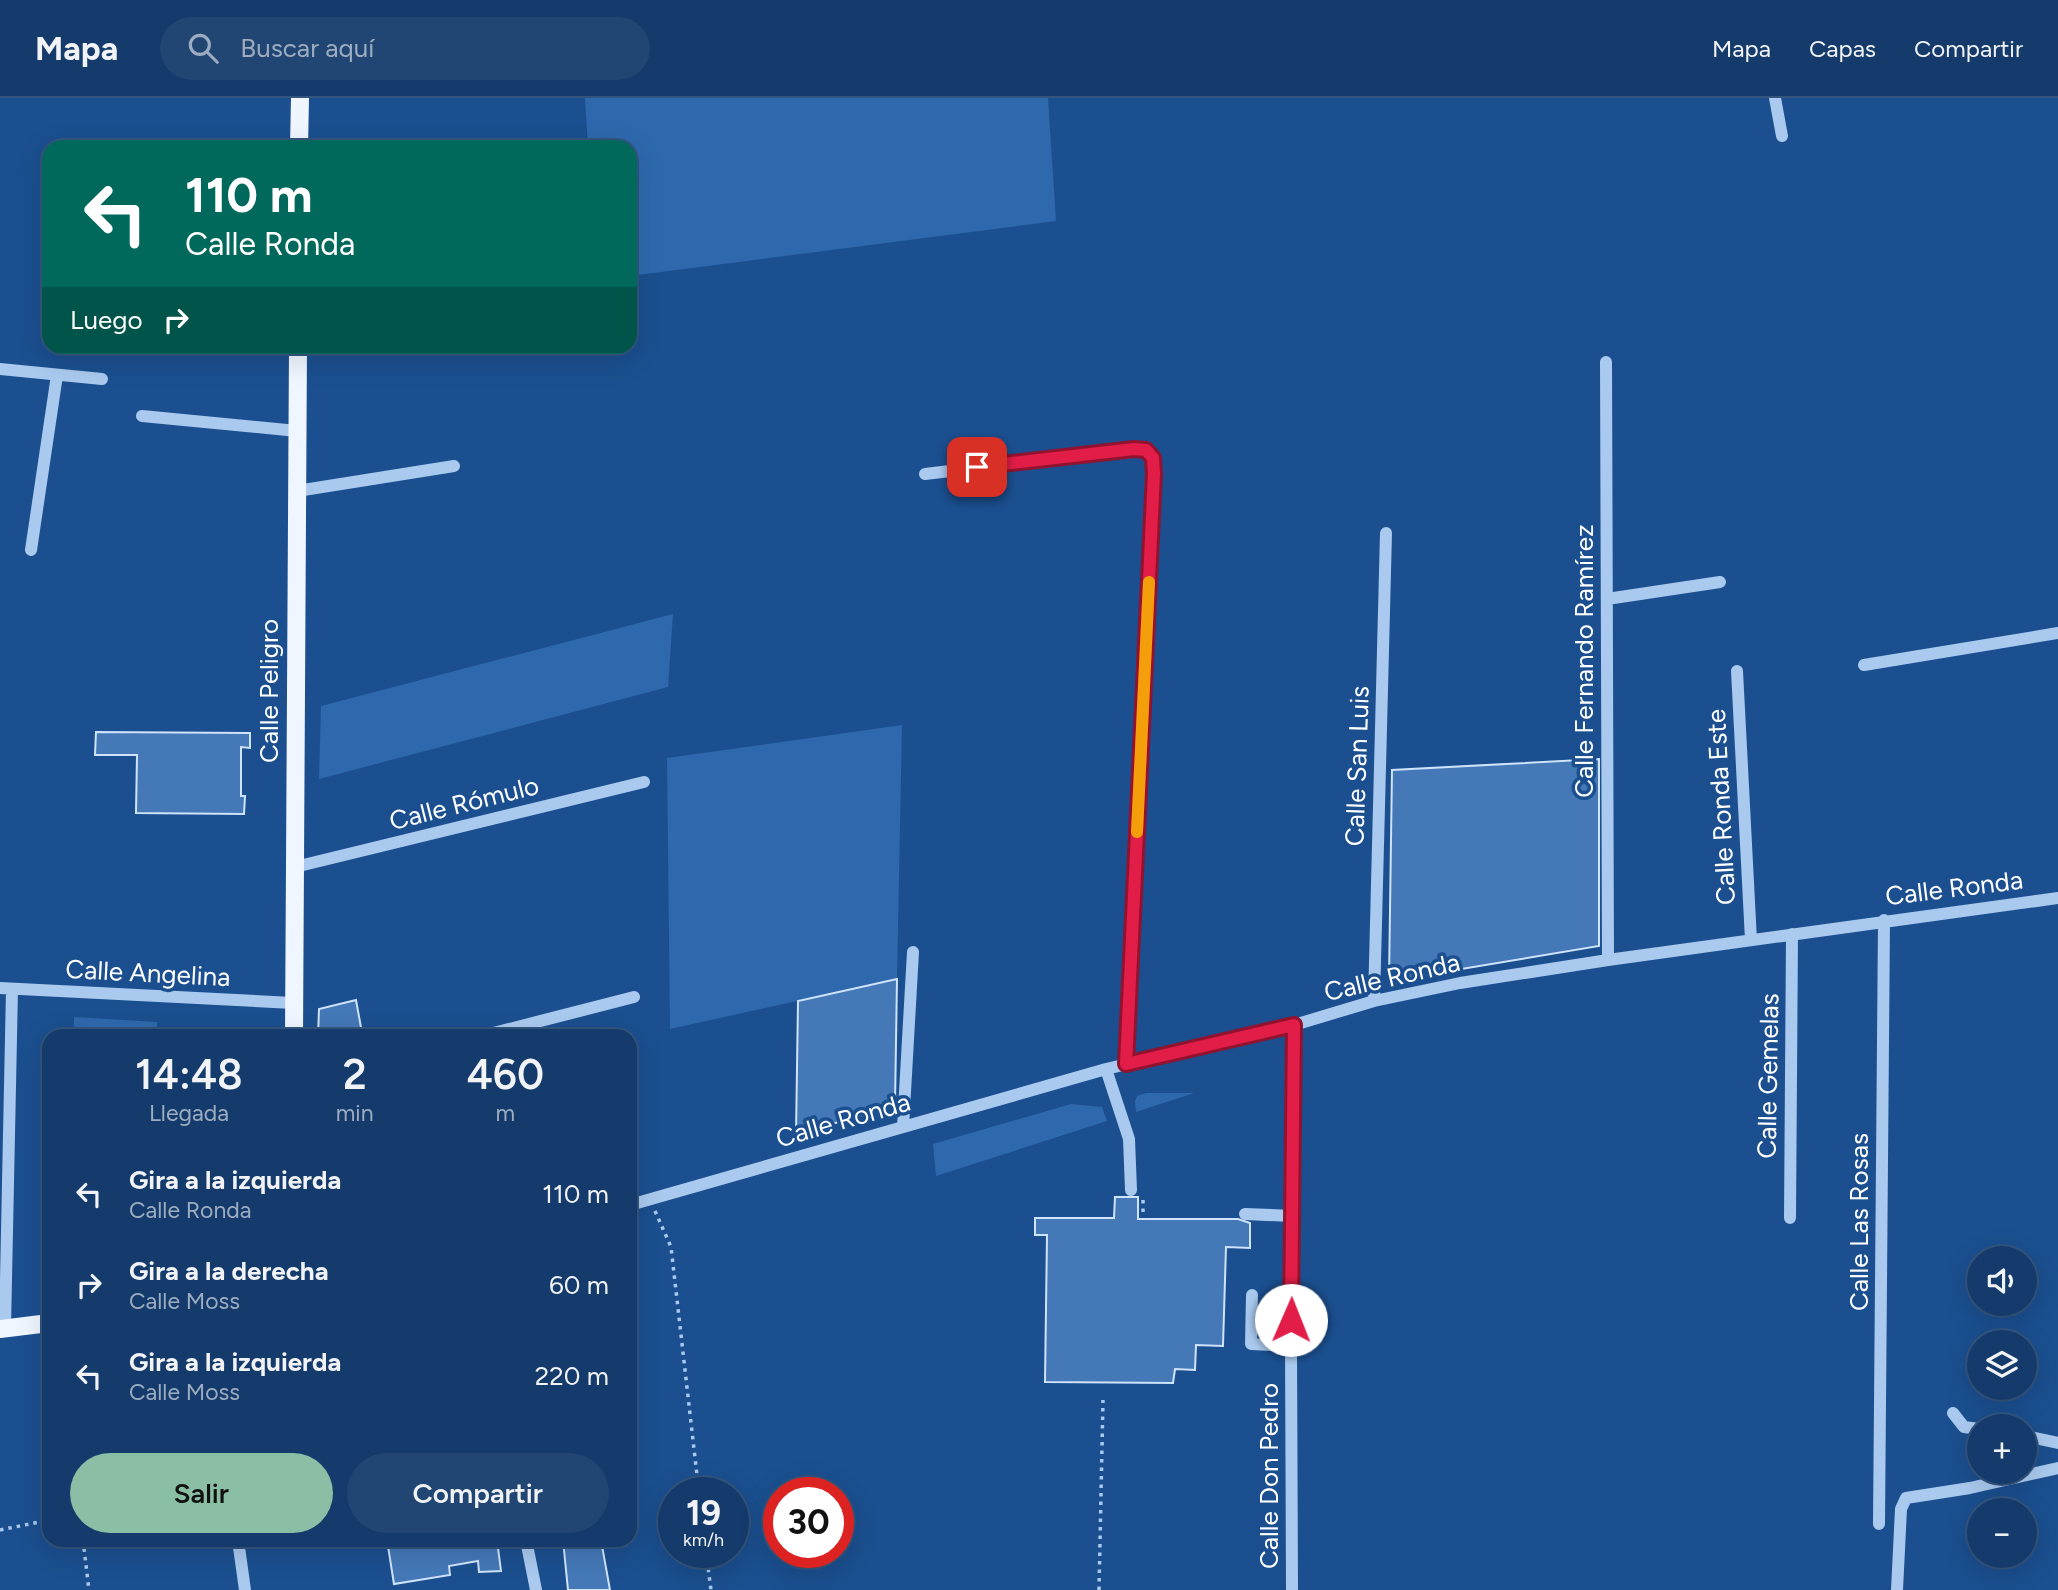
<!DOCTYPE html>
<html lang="es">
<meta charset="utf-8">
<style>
body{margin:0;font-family:Figtree,sans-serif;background:#214673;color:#f1f3f6;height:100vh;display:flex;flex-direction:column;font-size:26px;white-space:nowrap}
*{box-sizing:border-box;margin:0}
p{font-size:23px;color:#9dadc1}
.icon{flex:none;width:38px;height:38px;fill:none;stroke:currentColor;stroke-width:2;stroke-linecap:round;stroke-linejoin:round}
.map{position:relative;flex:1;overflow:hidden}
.panel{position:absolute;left:42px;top:931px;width:595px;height:518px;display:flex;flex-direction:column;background:#143b6b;border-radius:21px;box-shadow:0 7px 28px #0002,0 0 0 2px #33557e}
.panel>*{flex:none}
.top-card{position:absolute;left:42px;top:42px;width:595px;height:214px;border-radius:21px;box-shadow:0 7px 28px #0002,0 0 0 2px #33557e;background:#00695c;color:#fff;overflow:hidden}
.buttons{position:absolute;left:1967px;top:1148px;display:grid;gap:14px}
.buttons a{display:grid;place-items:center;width:70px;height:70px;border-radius:50%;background:#143b6b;box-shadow:0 7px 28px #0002,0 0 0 2px #33557e;font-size:35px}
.speed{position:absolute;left:658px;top:1379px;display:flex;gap:14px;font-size:35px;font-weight:700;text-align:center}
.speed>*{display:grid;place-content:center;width:91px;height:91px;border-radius:50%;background:#143b6b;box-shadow:0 7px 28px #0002,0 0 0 2px #33557e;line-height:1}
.speed small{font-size:18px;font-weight:400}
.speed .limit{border:10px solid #d22;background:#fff;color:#111}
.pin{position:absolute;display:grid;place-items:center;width:60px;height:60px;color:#fff;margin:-30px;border-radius:14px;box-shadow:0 4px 10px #0006}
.me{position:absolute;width:77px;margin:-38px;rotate:1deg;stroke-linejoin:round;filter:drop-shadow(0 0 5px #0008)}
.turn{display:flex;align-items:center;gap:24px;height:147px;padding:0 28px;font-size:32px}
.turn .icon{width:91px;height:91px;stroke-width:2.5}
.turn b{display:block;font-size:49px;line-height:60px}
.then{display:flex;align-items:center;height:66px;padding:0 28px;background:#0003;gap:14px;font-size:26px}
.eta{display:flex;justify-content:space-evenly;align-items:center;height:119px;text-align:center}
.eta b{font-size:42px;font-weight:600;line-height:49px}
.action{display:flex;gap:14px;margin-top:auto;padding:14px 28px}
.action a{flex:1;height:80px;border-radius:42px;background:#8abfa5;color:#111;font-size:28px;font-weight:600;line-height:80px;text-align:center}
.action a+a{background:#214673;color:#f1f3f6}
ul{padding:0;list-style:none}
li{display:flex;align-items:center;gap:21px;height:91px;padding:0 28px}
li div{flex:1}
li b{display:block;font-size:26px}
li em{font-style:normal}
header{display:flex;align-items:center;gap:42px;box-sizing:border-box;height:98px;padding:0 35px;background:#143b6b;border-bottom:2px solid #33557e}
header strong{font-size:33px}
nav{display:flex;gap:38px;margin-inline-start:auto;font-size:24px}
.search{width:490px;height:63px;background:#214673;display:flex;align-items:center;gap:18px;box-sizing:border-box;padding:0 24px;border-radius:38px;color:#9dadc1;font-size:26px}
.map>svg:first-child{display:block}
.green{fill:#2e69ad}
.building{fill:#4478b7;stroke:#cfe3fa;stroke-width:2}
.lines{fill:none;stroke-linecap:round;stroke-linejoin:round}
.path{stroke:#a9c9ee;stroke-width:3.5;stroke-dasharray:3.5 5;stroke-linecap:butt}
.minor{stroke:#a9c9ee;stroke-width:12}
.major{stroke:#f0f6ff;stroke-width:18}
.route-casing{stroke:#92132f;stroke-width:18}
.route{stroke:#e11d48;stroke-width:12}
.slow{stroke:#f59e0b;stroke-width:12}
.labels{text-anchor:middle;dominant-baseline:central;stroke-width:7;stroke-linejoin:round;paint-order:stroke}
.street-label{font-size:26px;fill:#fff;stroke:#1b4f8f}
</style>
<header>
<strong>Mapa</strong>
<div class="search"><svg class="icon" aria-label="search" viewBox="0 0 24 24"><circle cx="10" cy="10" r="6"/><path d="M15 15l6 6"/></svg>Buscar aquí</div>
<nav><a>Mapa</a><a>Capas</a><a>Compartir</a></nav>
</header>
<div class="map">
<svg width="2058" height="1492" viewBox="0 0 2058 1492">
<rect width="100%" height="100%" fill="#1b4f8f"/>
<path class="green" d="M585,0H1048L1056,123L630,178V49H588Z
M673,516L668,589L319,681L321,608Z
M902,627L897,881L670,931L667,660Z
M74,919L157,924V938H74Z
M1146,995H1194L1136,1014L1135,1003L1137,998Z
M1071,1006L1102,1009L1107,1023L936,1078L933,1046Z"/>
<path class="building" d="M96,634L250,635V650L241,649V698H245L244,716L136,715L137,657H95Z
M1599,661V848L1389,883L1392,672Z
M897,881L895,1007L796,1037L798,903Z
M356,902L362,935L348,938H318L319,911Z
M1115,1099H1138V1121H1238L1250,1125V1150L1226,1149L1223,1248L1196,1247L1195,1272L1175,1271L1173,1285L1045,1284L1047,1137H1035V1120H1114Z
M387,1442H497L501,1473L479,1474L478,1463L449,1468L450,1477L394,1486Z
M563,1442H601L610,1492H568Z"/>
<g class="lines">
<path class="path" d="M655,1113L671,1149L699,1395
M1143,1114V1101
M0,1432L49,1422
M83,1442L89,1492
M706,1454L711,1492
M1099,1492L1103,1302"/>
<path class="minor" d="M1775,0L1782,38
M1606,264L1608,862
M0,271L102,281
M142,318L297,333
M925,376L1134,351H1146L1153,360L1154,376L1126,966
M297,393L454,368
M31,452L57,277
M1607,501L1720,484
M1864,567L2058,535
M1737,573L1751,842
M295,769L644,684
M0,890L293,905
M1374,903L1386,435
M482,938L634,899
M1106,971L1129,1041L1131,1092
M903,1029L913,854
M630,1107L1106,971L1294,927L1374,903L1460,885L1608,862L2058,800
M1245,1116L1293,1118
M1790,1120L1792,836
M1252,1197L1251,1246L1291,1248
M5,1230L12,891
M1953,1315L1964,1329L1979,1331
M2025,1338L2058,1345
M1879,1426L1884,822
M238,1442L245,1492
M526,1442L536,1492
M1292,1492L1291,1248L1294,927
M1897,1492L1901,1411L1906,1400L1970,1390L2058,1370"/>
<path class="major" d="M299,49L300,0
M294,938L298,248
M0,1231L49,1225"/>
</g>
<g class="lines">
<defs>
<path id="route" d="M977,369L1134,351L1146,352L1153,360L1154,376L1126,966L1294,927L1291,1222"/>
</defs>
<use href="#route" class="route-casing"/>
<use href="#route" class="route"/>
<path class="slow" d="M1137,734L1149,484"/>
</g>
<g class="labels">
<g class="street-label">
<text transform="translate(1584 563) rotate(-90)">Calle Fernando Ramírez</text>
<text transform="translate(269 593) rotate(-90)">Calle Peligro</text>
<text transform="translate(1357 668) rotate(-88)">Calle San Luis</text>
<text transform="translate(464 705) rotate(-14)">Calle Rómulo</text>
<text transform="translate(1721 709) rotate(-93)">Calle Ronda Este</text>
<text transform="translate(1954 790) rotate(-7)">Calle Ronda</text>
<text transform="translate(148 875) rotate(3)">Calle Angelina</text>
<text transform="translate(1392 879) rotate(-13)">Calle Ronda</text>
<text transform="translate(1768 978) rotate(-89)">Calle Gemelas</text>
<text transform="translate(843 1022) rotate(-16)">Calle Ronda</text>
<text transform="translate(1859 1124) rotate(-90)">Calle Las Rosas</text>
<text transform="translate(1269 1378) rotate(-90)">Calle Don Pedro</text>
</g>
</g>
</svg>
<div class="buttons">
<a><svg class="icon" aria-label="sound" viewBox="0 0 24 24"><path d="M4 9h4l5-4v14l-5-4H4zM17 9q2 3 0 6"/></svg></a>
<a><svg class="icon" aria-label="layers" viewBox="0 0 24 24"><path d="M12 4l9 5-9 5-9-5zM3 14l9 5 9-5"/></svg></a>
<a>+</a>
<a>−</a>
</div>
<div class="speed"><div>19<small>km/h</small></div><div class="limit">30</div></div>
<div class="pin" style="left:977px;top:369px;background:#d93025"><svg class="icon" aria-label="arrive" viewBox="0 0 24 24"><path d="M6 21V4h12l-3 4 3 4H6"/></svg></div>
<svg class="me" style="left:1291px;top:1222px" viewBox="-20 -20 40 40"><circle r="19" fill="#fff"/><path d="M0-13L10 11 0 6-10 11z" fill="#e11d48"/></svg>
<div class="top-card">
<div class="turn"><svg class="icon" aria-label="left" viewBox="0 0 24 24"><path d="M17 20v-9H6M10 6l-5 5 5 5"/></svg><div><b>110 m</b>Calle Ronda</div></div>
<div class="then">Luego<svg class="icon" aria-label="right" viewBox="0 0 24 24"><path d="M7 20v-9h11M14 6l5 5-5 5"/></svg></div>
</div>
<section class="panel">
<div class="eta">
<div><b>14:48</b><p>Llegada</p></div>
<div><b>2</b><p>min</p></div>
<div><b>460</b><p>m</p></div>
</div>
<ul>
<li><svg class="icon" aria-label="left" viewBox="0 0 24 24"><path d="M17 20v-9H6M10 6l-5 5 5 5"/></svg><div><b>Gira a la izquierda</b><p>Calle Ronda</p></div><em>110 m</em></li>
<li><svg class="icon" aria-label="right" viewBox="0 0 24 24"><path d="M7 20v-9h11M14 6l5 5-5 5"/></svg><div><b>Gira a la derecha</b><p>Calle Moss</p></div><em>60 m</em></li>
<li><svg class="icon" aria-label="left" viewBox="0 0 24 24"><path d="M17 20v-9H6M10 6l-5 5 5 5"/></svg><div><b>Gira a la izquierda</b><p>Calle Moss</p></div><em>220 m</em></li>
</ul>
<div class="action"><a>Salir</a><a>Compartir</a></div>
</section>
</div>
